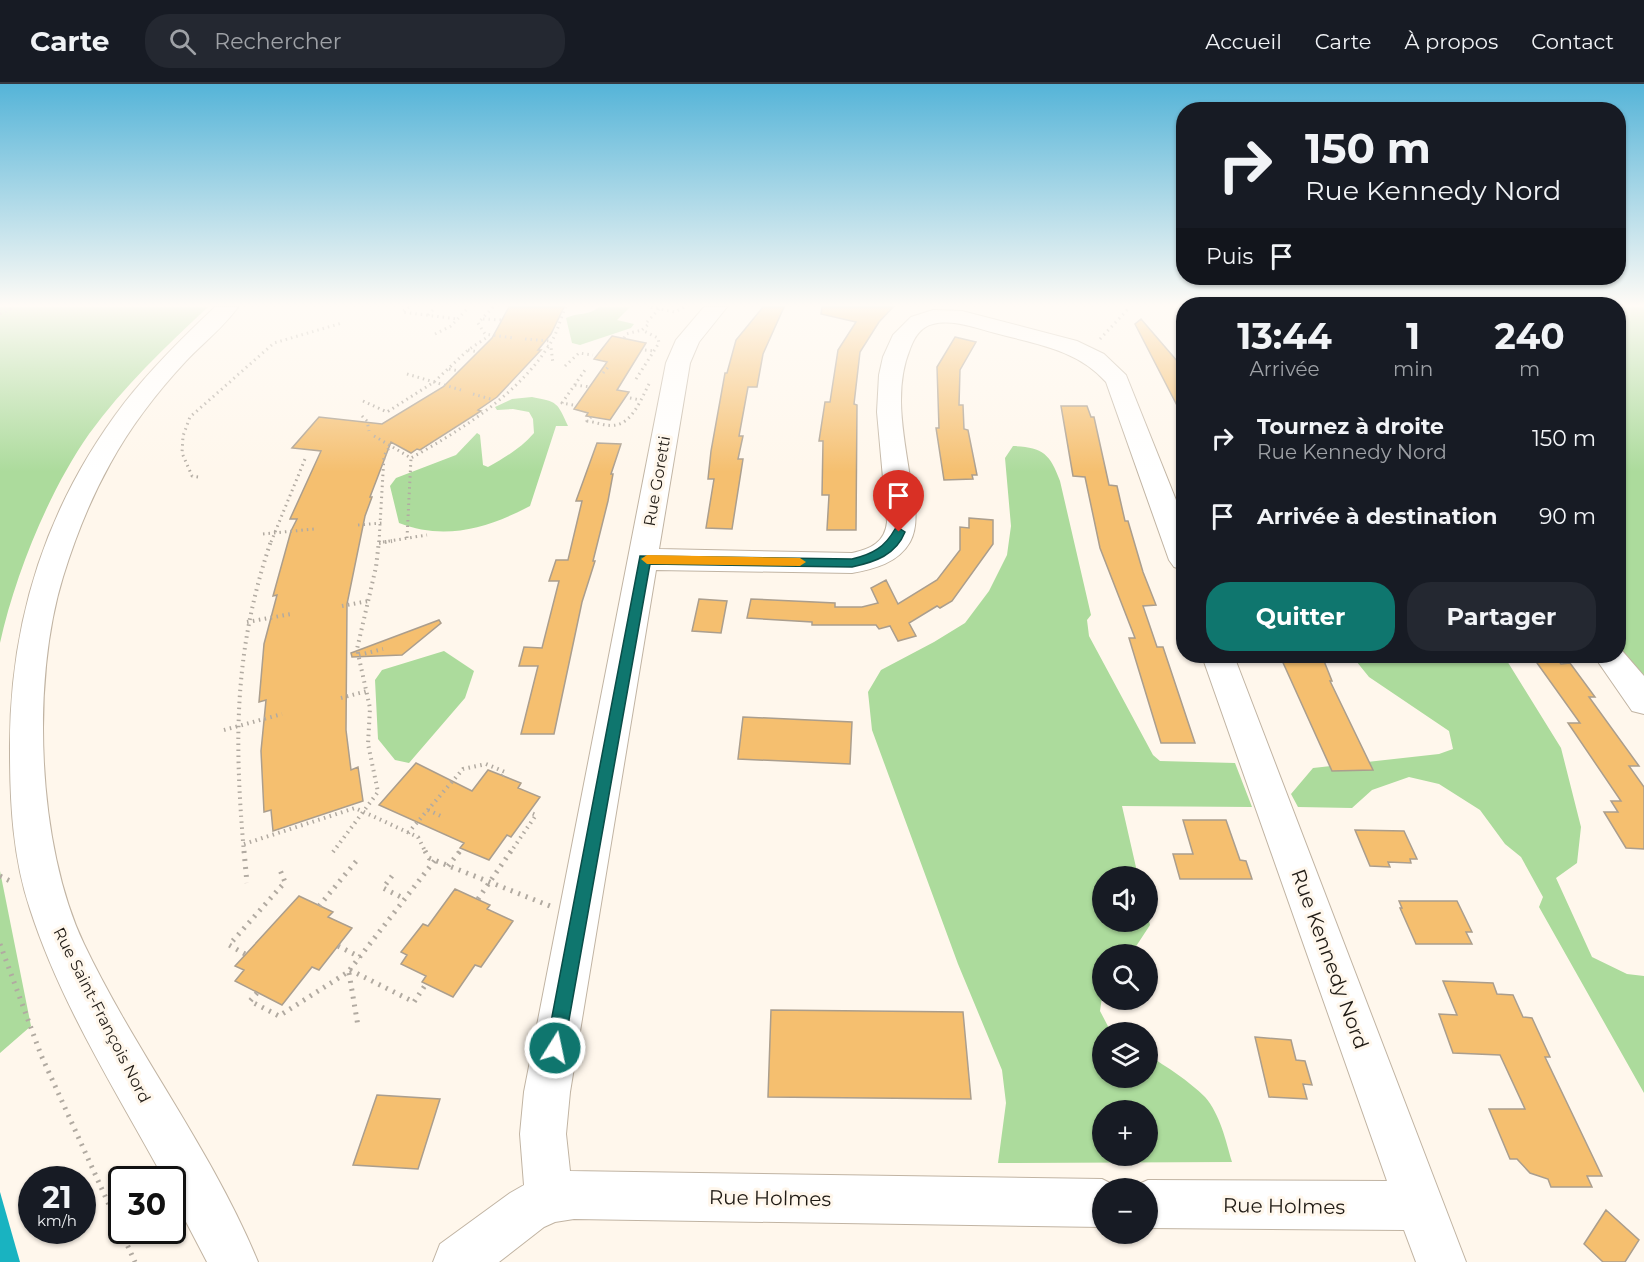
<!DOCTYPE html>
<html lang="fr">
<meta charset="utf-8">
<style>
body{margin:0;font-family:Montserrat,sans-serif;background:#242831;color:#f1f3f6;height:100vh;display:flex;flex-direction:column;font-size:22px;white-space:nowrap}
*{box-sizing:border-box;margin:0}
p{font-size:20px;color:#9ea1a6}
.icon{flex:none;width:33px;height:33px;fill:none;stroke:currentColor;stroke-width:2;stroke-linecap:round;stroke-linejoin:round}
.map{position:relative;flex:1;overflow:hidden}
.sheet{position:absolute;left:1176px;top:213px;width:450px;height:366px;display:flex;flex-direction:column;background:#171b24;border-radius:24px;box-shadow:0 2px 4px #0004}
.sheet>*{flex:none}
.top-card{position:absolute;left:1176px;top:18px;width:450px;height:183px;border-radius:24px;box-shadow:0 2px 4px #0004;background:#171b24;color:#f1f3f6;overflow:hidden}
.tools{position:absolute;left:1092px;top:782px;display:grid;gap:12px}
.tools a{display:grid;place-items:center;width:66px;height:66px;border-radius:50%;background:#171b24;box-shadow:0 2px 4px #0004;font-size:30px}
.speed{position:absolute;left:18px;top:1082px;display:flex;gap:12px;font-size:30px;font-weight:700;text-align:center}
.speed>*{display:grid;place-content:center;width:78px;height:78px;border-radius:50%;background:#171b24;box-shadow:0 2px 4px #0004;line-height:1}
.speed small{font-size:15px;font-weight:400}
.speed .limit{border:3px solid #111;border-radius:9px;background:#fff;color:#111}
.pin{position:absolute;display:grid;place-items:center;width:51px;height:51px;color:#fff;margin:-62px -26px;border-radius:50% 50% 50% 0;rotate:-45deg;box-shadow:0 0 6px #0007}
.pin .icon{rotate:45deg}
.me{position:absolute;width:66px;margin:-33px;rotate:10deg;stroke-linejoin:round;filter:drop-shadow(0 0 4px #0008)}
.turn{display:flex;align-items:center;gap:21px;height:126px;padding:0 30px;font-size:27px}
.turn .icon{width:78px;height:78px;stroke-width:2.5}
.turn b{display:block;font-size:42px;line-height:51px}
.then{display:flex;align-items:center;height:57px;padding:0 30px;background:#0003;gap:12px;font-size:22px}
.eta{display:flex;justify-content:space-evenly;align-items:center;height:102px;text-align:center}
.eta b{font-size:36px;font-weight:700;line-height:42px}
.cta{display:flex;gap:12px;margin-top:auto;padding:12px 30px}
.cta a{flex:1;height:69px;border-radius:24px;background:#0f766e;color:#fff;font-size:24px;font-weight:700;line-height:69px;text-align:center}
.cta a+a{background:#242831;color:#f1f3f6}
ul{padding:0;list-style:none}
li{display:flex;align-items:center;gap:18px;height:78px;padding:0 30px}
li div{flex:1}
li b{display:block;font-size:22px}
li em{font-style:normal}
header{display:flex;align-items:center;gap:36px;box-sizing:border-box;height:84px;padding:0 30px;background:#171b24;border-bottom:2px solid #363941}
header strong{font-size:28px}
nav{display:flex;gap:33px;margin-inline-start:auto;font-size:21px}
.search{width:420px;height:54px;background:#242831;display:flex;align-items:center;gap:15px;box-sizing:border-box;padding:0 21px;border-radius:24px;color:#9ea1a6;font-size:22px}
.map>svg:first-child{display:block}
.green{fill:#acdb9c;fill-rule:evenodd}
.water{fill:#19b3c1}
.building{fill:#f5bf6f;stroke:#ab9e8d;stroke-width:1.5}
.lines{fill:none;stroke-linecap:round;stroke-linejoin:round}
.minor-casing{stroke:#c1b4a3;stroke-width:2}
.path-far2{stroke:#b1aaa1;stroke-width:3;stroke-dasharray:1.5 4;stroke-linecap:butt}
.path-far1{stroke:#b1aaa1;stroke-width:4;stroke-dasharray:1.5 4.5;stroke-linecap:butt}
.path{stroke:#b1aaa1;stroke-width:5;stroke-dasharray:2 6;stroke-linecap:butt}
.minor{fill:#fff;fill-rule:evenodd}
.route{fill:#0f766e;stroke:#0a4d48;stroke-width:1.5}
.slow{fill:#f59e0b}
.labels{text-anchor:middle;dominant-baseline:central;stroke-width:6;stroke-linejoin:round;paint-order:stroke}
.street-label{font-size:16px;fill:#1f1a14;stroke:#fff7ec}
.near-street-label{font-size:20px;fill:#1f1a14;stroke:#fff7ec}
</style>
<header>
<strong>Carte</strong>
<div class="search"><svg class="icon" aria-label="search" viewBox="0 0 24 24"><circle cx="10" cy="10" r="6"/><path d="M15 15l6 6"/></svg>Rechercher</div>
<nav><a>Accueil</a><a>Carte</a><a>À propos</a><a>Contact</a></nav>
</header>
<div class="map">
<svg width="1644" height="1178" viewBox="0 0 1644 1178">
<rect width="100%" height="100%" fill="#fff7ec"/>
<path class="green" d="M0,223H208C166,262 123,303 89,350C49,407 15,491 0,559Z
M599,223H630L617,236L634,240L631,244L580,261L572,259L566,234C578,228 589,232 599,223Z
M1619,223H1644V598L1619,564Z
M532,313C558,318 557,318 568,342H556L530,422C488,444 445,457 399,439L390,402L396,394L456,371L477,349L480,351L483,381L488,383C506,373 521,364 534,349L533,335L529,328L513,325L497,326L495,323L512,315Z
M1013,362C1042,363 1050,369 1060,397L1091,531L1087,536L1089,552L1153,671L1160,677L1235,679L1252,723L1122,722L1138,792H1102V837H1148V832L1150,841L1131,870H1102V913L1100,927L1111,948H1102V993H1148V971C1167,983 1189,997 1205,1013C1220,1030 1226,1057 1232,1078L998,1079L1006,1019L1002,986L958,880L872,646L868,608L881,586L934,558L965,539L989,507L1007,471L1011,442L1005,374ZM1102,1026H1148V1071H1102Z
M444,567L474,587L465,614L409,679L395,676L378,655L375,596L382,586Z
M1352,572H1504L1561,664L1581,743L1577,779L1556,794L1592,873L1627,890L1644,892V1009L1539,823L1543,813L1521,773L1505,760L1480,726L1439,700L1409,693L1372,706L1352,724L1298,723L1291,710L1313,684L1439,670L1453,665L1449,647L1369,593Z
M0,787L31,942L0,969Z"/>
<path class="water" d="M0,1108L20,1178H0Z"/>
<path class="building" d="M509,223H564L551,250L538,266H541L497,313L478,326L481,327L420,366L417,365L411,369L391,358L370,413H372L365,432L347,520L346,646L351,686L358,683L363,717L273,747L271,726L264,728L261,667L266,616L259,618L264,560L277,511L273,512L291,447L297,435H290L321,367L292,364L319,333L382,340L443,303L492,254Z
M763,223H784L763,270L757,303H748L739,352H743L738,375H743L732,445L706,444L714,395H708L711,367L725,289H727L736,256Z
M822,223H893L879,238L860,268L854,320L857,321L856,446H827L829,411H822L823,357H819L825,318H830L838,266L856,238L821,230Z
M1141,235L1184,285V335L1135,240Z
M612,252L646,259L617,306L629,308L610,336L586,332L588,329L574,325L607,278L594,275Z
M955,253L976,258L960,286L959,321H963L964,345L968,346L977,391H972L973,395L944,396L936,344H939L937,283Z
M1061,322H1087L1091,333H1094L1109,401L1117,402L1125,437H1128L1143,488L1156,521L1143,522L1157,563H1163L1195,659H1161L1129,554H1135L1100,464L1085,393L1073,392Z
M597,359L621,360L611,390H613L608,417L593,477H595L582,518L554,650H521L538,582H519L524,563L542,564L559,497H549L556,476H568L582,417H576Z
M969,434L993,436V460L952,517L940,524L937,522L909,539L916,552L898,557L890,542L879,545L876,541H812V538L747,534L751,515L835,519V523H862L878,519L871,504L886,496L898,520L937,496L960,466V443L969,444Z
M699,515L727,517L721,549L692,547Z
M439,536L441,539L402,571L352,573L351,569Z
M1280,572H1313L1315,577H1324L1332,597H1330L1373,686L1332,687Z
M1532,572H1555L1561,580L1570,579L1595,613H1589L1639,682H1629L1644,703V765L1626,764L1604,728H1618L1611,717H1621L1568,639H1580Z
M743,633L852,638L850,680L738,675Z
M416,679L472,707L488,686L521,699L518,704L540,713L511,753L507,751L489,776L460,764L464,759L379,721Z
M1183,736H1226L1240,776L1246,777L1252,795H1180L1173,770H1193Z
M1355,746L1404,747L1417,775H1410L1411,779L1388,778L1390,783L1370,782Z
M455,805L490,821L487,825L513,837L481,883L475,881L453,913L422,898L426,892L401,880L407,871L401,868L423,840L428,842Z
M299,812L333,828L328,833L352,844L319,886L312,883L282,921L235,897L244,886L235,882Z
M1399,817H1457L1472,848H1466L1472,860H1416L1400,824H1402Z
M1443,897L1493,899L1497,910L1513,911L1523,933L1532,934L1550,973H1545L1602,1092H1587L1592,1103H1551L1548,1095L1530,1089L1517,1075H1510L1489,1025H1525L1500,971L1453,969L1439,930L1457,931Z
M771,926L963,928L971,1015L768,1013Z
M1255,953L1291,956L1296,976L1305,977L1312,1001L1303,1000L1307,1015L1269,1013Z
M377,1011L440,1015L418,1085L353,1081Z
M1606,1126L1639,1156L1625,1178H1603L1584,1160Z"/>
<g class="lines">
<defs>
<path id="minor" d="M215,223H238C224,243 203,259 186,277C158,307 130,343 110,380C90,416 75,454 63,493C31,597 37,761 84,860C136,969 212,1066 258,1178H207L172,1111V1095H164C116,1007 61,921 30,825C13,774 10,720 10,667C9,538 46,421 125,318C152,284 183,253 215,223Z
M704,223H727L699,258L690,279L659,465L852,469C871,465 885,458 887,438L877,328L879,291L883,273L893,251L911,233L933,226L962,227L1077,257L1104,270L1126,291L1184,436V486L1174,483L1169,476L1106,298C1077,265 1035,260 995,249C976,244 953,235 933,240C920,243 914,254 910,265C894,304 903,347 909,387C913,409 921,438 910,458C898,479 874,485 852,489L656,486L570,1008L566,1050L570,1087L1102,1095L1120,1104H1102V1143L574,1135L555,1138L544,1143L499,1178H433L440,1160L510,1109L524,1101L520,1050L524,1008L666,279L676,256Z
M1618,562L1644,592V630L1632,627L1594,572H1618Z
M1202,572H1234L1466,1178H1416L1404,1146L1148,1144V1104H1130L1148,1096L1387,1097Z"/>
</defs>
<use href="#minor" class="minor-casing"/>
<path class="path-far2" d="M409,223L402,228L458,235
M493,223L478,239L485,250L514,254
M651,223L675,228L684,223
M0,230L14,223
M428,231L434,225
M483,235L502,236
M647,238L659,225
M435,250L451,242L469,223
M624,254L626,250L642,246
M525,255L550,257
M1100,255L1130,223
M547,262L551,263L553,280
M468,266L478,268
M645,266L654,267
M565,282L579,269L593,271
M449,285L459,287
M603,289L610,281
M407,290L461,306
M636,295L659,259L658,254L642,246L650,239
M575,301L591,303
M473,310L494,316
M630,314L640,316
M363,317L387,328L434,298L468,266L489,252
M573,321L562,319L585,286
M362,332L367,337L369,347
M591,333L587,337C596,338 607,343 616,341C633,338 642,313 649,300
M374,352L411,374C463,345 524,307 554,253C559,243 561,232 566,223
M198,393L192,392L182,369L183,352L190,333L274,259L342,239
M358,441L382,439
M263,450L314,445
M407,454L411,374
M271,458L305,375H302
M379,458L384,372L390,362
M383,458L427,451"/>
<path class="path-far1" d="M379,459L392,457
M342,522L368,517
M247,538L291,530
M359,571L383,565
M341,614L367,607
M224,646L282,630
M428,726L443,733
M408,749L463,685L486,680L505,688L502,692
M244,760L355,724L418,753L426,769
M333,768L378,708L368,660L370,624L357,565L376,483L379,457
M244,769C234,655 234,566 271,457
M459,769L462,765
M510,769L536,731L529,728"/>
<path class="path" d="M244,767L247,799
M425,767L429,774L550,822
M448,782L460,767
M0,792L10,797
M392,792L383,804L405,815
M478,815L511,767
M319,822L358,775
M0,860L41,971L135,1178
M338,862L360,873
M245,870L229,861L285,798L280,786
M350,886L414,918L426,900
M349,889L358,942
M257,909L250,917L279,932L348,888L435,776"/>
<use href="#minor" class="minor"/>
</g>
<linearGradient id="sky" x2="0" y2="1"><stop stop-color="#55b4d8"/><stop offset="0.57" stop-color="#fffbf6"/><stop offset="1" stop-color="#fffbf6" stop-opacity="0"/></linearGradient>
<rect width="1644" height="388" fill="url(#sky)"/>
<path class="route" d="M899,444L905,448C896,471 875,478 852,483L650,480L564,964L562,971L555,973L549,971L546,964L640,472L852,475C873,470 885,463 895,445Z"/>
<path class="slow" d="M647,471L800,474L806,478L800,482L647,480L641,475Z"/>
<g class="labels">
<g class="street-label">
<text transform="translate(657 397) rotate(-80)">Rue Goretti</text>
<text transform="translate(102 931) rotate(63)">Rue Saint-François Nord</text>
</g>
<g class="near-street-label">
<text transform="translate(1330 875) rotate(70)">Rue Kennedy Nord</text>
<text transform="translate(770 1114) rotate(1)">Rue Holmes</text>
<text transform="translate(1284 1122) rotate(1)">Rue Holmes</text>
</g>
</g>
</svg>
<div class="tools">
<a><svg class="icon" aria-label="sound" viewBox="0 0 24 24"><path d="M4 9h4l5-4v14l-5-4H4zM17 9q2 3 0 6"/></svg></a>
<a><svg class="icon" aria-label="search" viewBox="0 0 24 24"><circle cx="10" cy="10" r="6"/><path d="M15 15l6 6"/></svg></a>
<a><svg class="icon" aria-label="layers" viewBox="0 0 24 24"><path d="M12 4l9 5-9 5-9-5zM3 14l9 5 9-5"/></svg></a>
<a>+</a>
<a>−</a>
</div>
<div class="speed"><div>21<small>km/h</small></div><div class="limit">30</div></div>
<div class="pin" style="left:899px;top:448px;background:#d93025"><svg class="icon" aria-label="arrive" viewBox="0 0 24 24"><path d="M6 21V4h12l-3 4 3 4H6"/></svg></div>
<svg class="me" style="left:555px;top:964px" viewBox="-20 -20 40 40"><circle r="17" fill="#0f766e" stroke="#fff" stroke-width="3"/><path d="M0-11L8 9 0 5-8 9z" fill="#fff"/></svg>
<div class="top-card">
<div class="turn"><svg class="icon" aria-label="right" viewBox="0 0 24 24"><path d="M7 20v-9h11M14 6l5 5-5 5"/></svg><div><b>150 m</b>Rue Kennedy Nord</div></div>
<div class="then">Puis<svg class="icon" aria-label="arrive" viewBox="0 0 24 24"><path d="M6 21V4h12l-3 4 3 4H6"/></svg></div>
</div>
<section class="sheet">
<div class="eta">
<div><b>13:44</b><p>Arrivée</p></div>
<div><b>1</b><p>min</p></div>
<div><b>240</b><p>m</p></div>
</div>
<ul>
<li><svg class="icon" aria-label="right" viewBox="0 0 24 24"><path d="M7 20v-9h11M14 6l5 5-5 5"/></svg><div><b>Tournez à droite</b><p>Rue Kennedy Nord</p></div><em>150 m</em></li>
<li><svg class="icon" aria-label="arrive" viewBox="0 0 24 24"><path d="M6 21V4h12l-3 4 3 4H6"/></svg><div><b>Arrivée à destination</b></div><em>90 m</em></li>
</ul>
<div class="cta"><a>Quitter</a><a>Partager</a></div>
</section>
</div>
